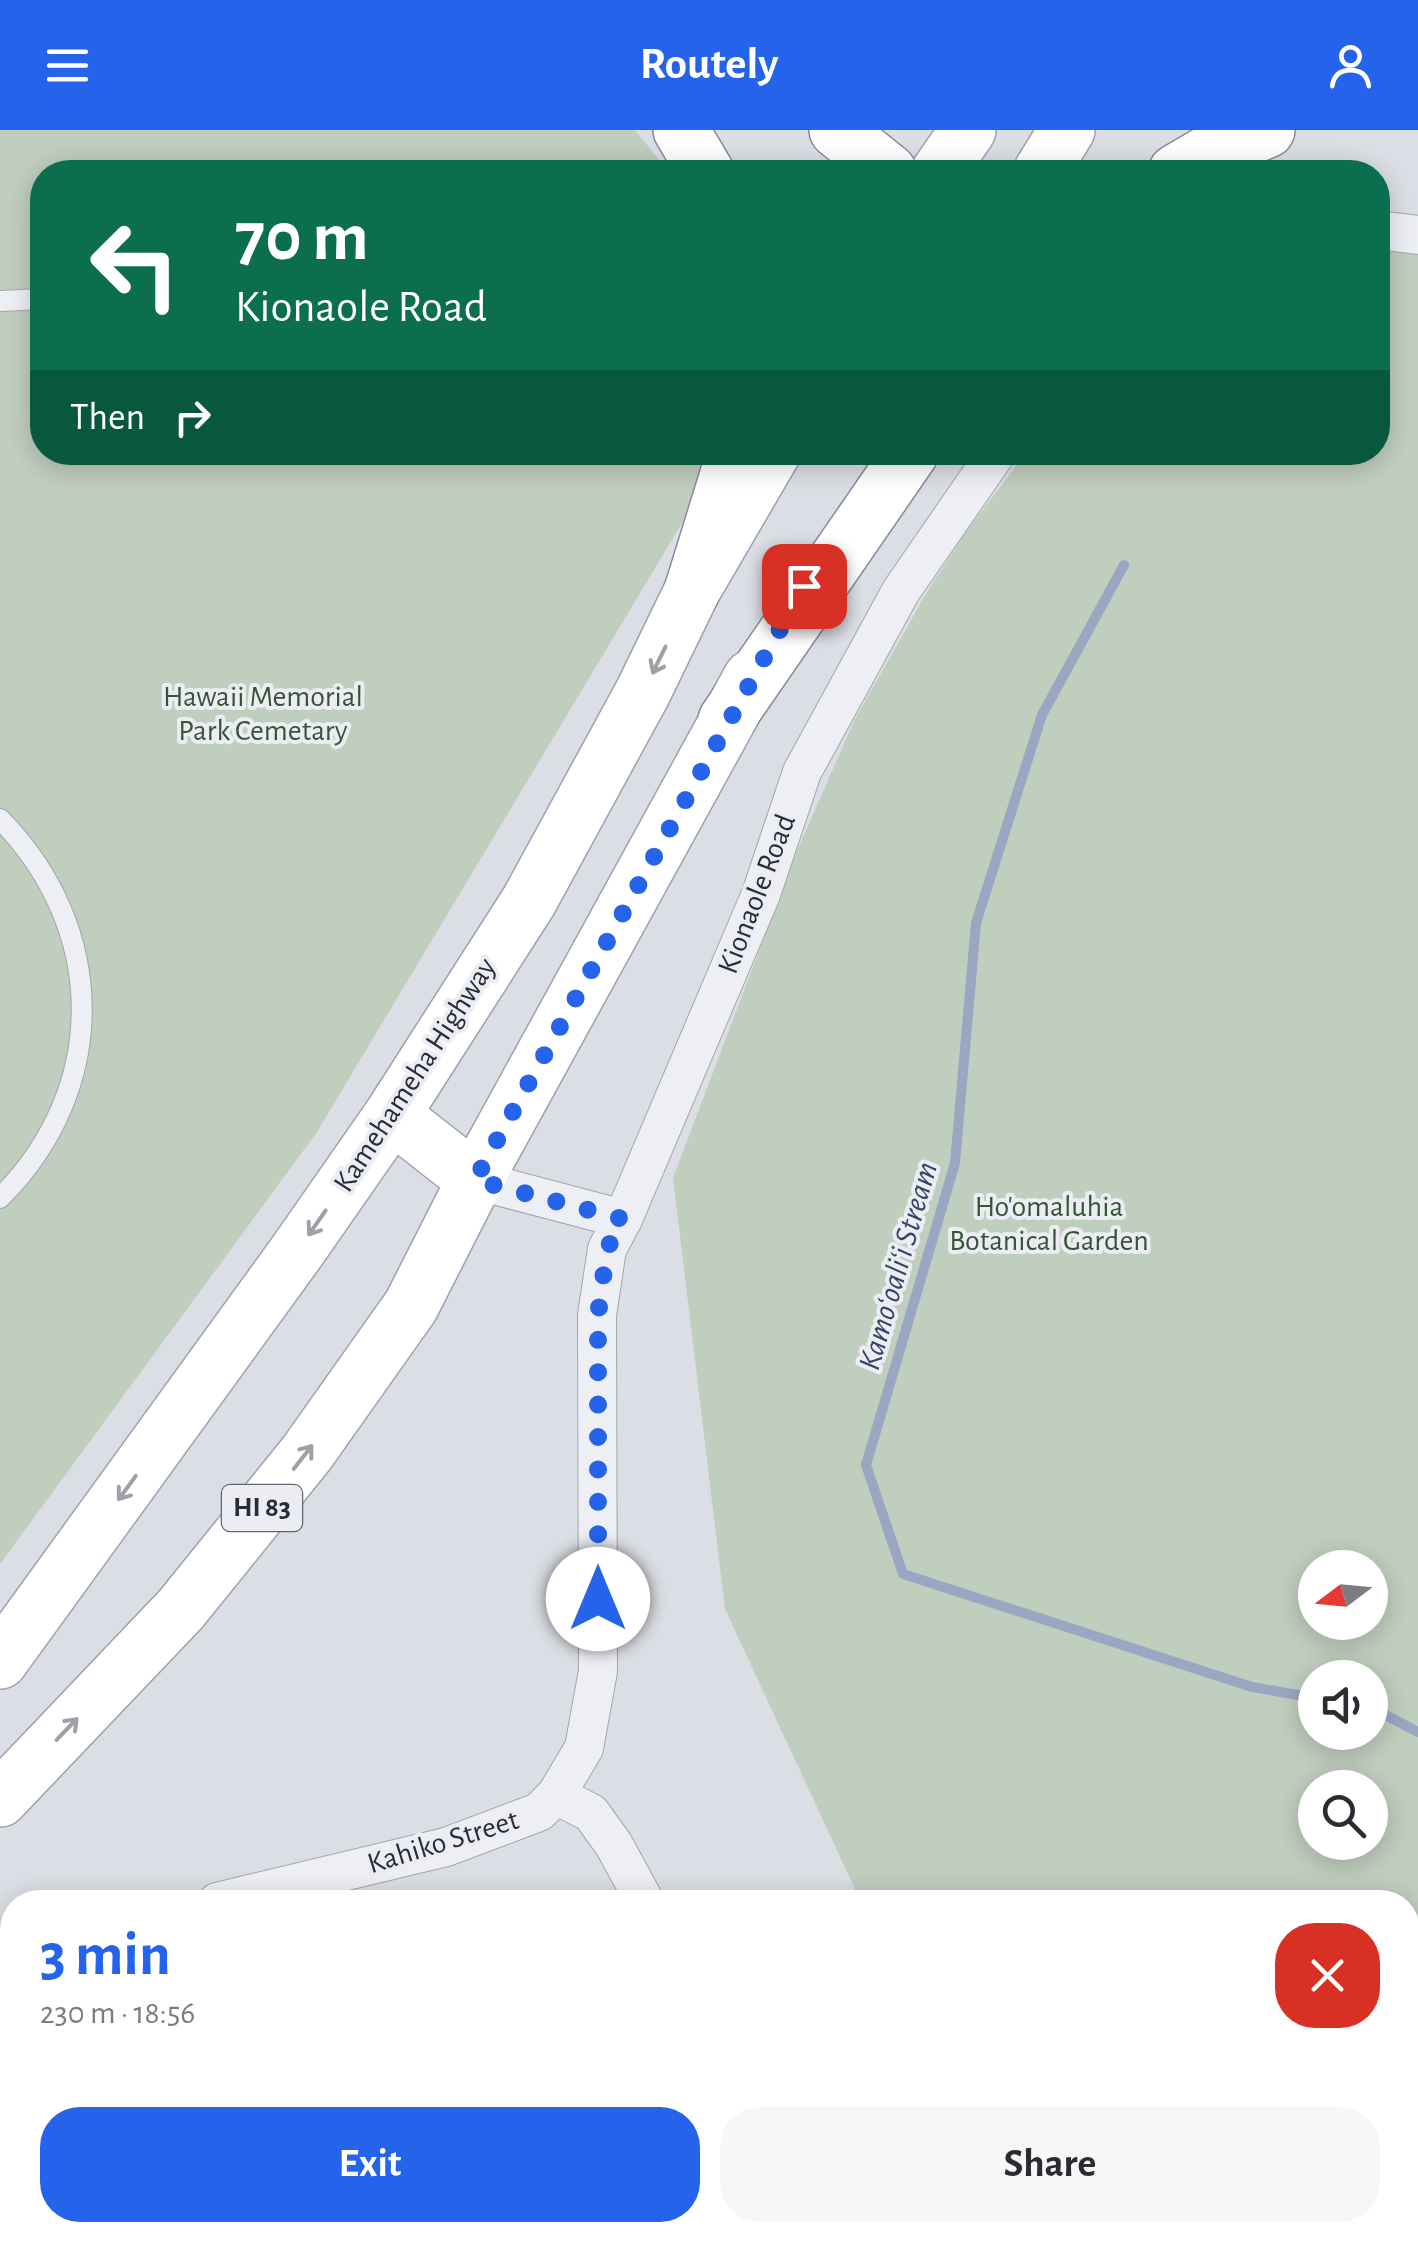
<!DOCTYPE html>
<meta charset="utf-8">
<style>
body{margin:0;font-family:"Alegreya Sans",sans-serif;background:#f7f7f7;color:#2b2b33;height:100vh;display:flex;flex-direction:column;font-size:38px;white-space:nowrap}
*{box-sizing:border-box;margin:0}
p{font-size:32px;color:#7c7c81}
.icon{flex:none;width:55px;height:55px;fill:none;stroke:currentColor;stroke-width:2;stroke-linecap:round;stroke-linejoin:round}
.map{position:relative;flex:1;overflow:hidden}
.sheet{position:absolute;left:0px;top:1760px;width:1420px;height:352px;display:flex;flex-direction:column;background:#fff;border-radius:40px 40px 0 0;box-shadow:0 5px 25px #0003}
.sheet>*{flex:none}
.guide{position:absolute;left:30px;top:30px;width:1360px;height:305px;border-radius:40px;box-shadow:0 5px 25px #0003;background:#0b6e4f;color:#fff;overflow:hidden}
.needle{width:65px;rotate:254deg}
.tools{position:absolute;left:1298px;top:1420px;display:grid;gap:20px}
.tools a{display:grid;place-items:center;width:90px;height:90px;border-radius:50%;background:#fff;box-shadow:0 5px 25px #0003;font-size:50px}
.pin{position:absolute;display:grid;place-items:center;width:85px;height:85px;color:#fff;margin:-42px;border-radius:20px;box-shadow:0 5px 15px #0006}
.me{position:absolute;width:110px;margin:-55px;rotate:0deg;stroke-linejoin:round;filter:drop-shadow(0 0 8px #0008)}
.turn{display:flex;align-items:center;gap:35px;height:210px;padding:0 40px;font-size:45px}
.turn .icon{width:130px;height:130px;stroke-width:2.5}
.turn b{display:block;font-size:70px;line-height:85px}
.then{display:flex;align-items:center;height:95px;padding:0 40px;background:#0003;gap:20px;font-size:38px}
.round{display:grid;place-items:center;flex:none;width:105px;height:105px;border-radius:40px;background:#f7f7f7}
.head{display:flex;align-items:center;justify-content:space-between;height:170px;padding:0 40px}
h1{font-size:60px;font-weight:600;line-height:75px;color:#2563eb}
.primary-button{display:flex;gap:20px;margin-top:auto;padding:20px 40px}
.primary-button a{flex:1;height:115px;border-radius:40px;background:#2563eb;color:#fff;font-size:40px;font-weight:600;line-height:115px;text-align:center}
.primary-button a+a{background:#f7f7f7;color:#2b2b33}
header{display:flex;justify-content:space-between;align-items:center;height:130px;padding:0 40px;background:#2563eb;color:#fff;font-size:45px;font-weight:600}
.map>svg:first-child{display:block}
.green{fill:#c0cebe;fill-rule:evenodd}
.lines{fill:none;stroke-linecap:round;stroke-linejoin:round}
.stream{stroke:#9aa7c2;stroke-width:10}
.lane-casing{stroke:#a2a5ae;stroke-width:22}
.street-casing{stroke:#a2a5ae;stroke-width:40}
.primary-casing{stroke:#9da1af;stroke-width:58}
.highway-casing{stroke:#858a9a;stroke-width:58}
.lane{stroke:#eeeff4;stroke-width:20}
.street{stroke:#eeeff4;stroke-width:38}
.primary{stroke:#fff;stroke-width:55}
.highway{stroke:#fff;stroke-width:55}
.oneway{stroke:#9ea0a6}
.route{stroke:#2563eb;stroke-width:18;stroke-dasharray:0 32.4}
.labels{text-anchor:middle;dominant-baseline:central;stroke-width:8;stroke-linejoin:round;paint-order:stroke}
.shield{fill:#ebedf3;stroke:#626572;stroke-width:2.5}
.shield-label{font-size:28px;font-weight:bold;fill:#272b3a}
.park-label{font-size:30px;fill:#375436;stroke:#ebedf3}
.street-label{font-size:30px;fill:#272b3a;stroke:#ebedf3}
.water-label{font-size:32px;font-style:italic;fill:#354569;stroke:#ebedf3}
</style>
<header><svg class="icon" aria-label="menu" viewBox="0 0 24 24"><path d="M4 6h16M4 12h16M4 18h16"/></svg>Routely<svg class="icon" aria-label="person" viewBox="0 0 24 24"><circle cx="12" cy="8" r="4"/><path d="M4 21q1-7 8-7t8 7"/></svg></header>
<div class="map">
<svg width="1418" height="2111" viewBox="0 0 1418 2111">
<rect width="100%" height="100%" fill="#dcdee5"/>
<path class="green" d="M0,0H635L669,42H42V322L713,323L682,393L317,1002L0,1434Z
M1378,117L1418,122V2111H956V2100H1408V1772H861L725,1479L673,1048L796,723L855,589L927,462L965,403L1026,323L1378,322ZM1315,1438H1370V1492H1315ZM1315,1548H1370V1602H1315ZM1315,1658H1370V1712H1315Z"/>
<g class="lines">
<path class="stream" d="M1124,435L1042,585L976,793L955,1033L866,1335L903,1444L1252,1557L1315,1568
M1370,1577L1418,1602
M1408,1819L1418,1815
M1311,2111L1313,2100"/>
<defs>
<path id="lane" d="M0,171L42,169
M0,689C108,799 110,958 0,1068
M414,2111L428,2100"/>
<path id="street" d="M1378,100L1418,105
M475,1050L623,1089
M556,1665L591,1683L614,1715L645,1772
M217,1772L446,1717L539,1682L556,1665L584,1618L598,1541L597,1185L607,1119L623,1089L761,764L802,642L901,461L997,322
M0,1825L12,1822
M0,2011L12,2024
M83,2100L94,2111
M742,2100L745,2111"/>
<path id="primary" d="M939,42L968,0
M1041,42L1067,0
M392,985L475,1050
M0,1531L298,1120L392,985L529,771L643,562L692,461L773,322
M0,1669L181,1479L307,1323L411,1176L475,1050L751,548"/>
<path id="highway" d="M681,0L706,42
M837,0L889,42
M1176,42L1205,25L1267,0
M692,461L735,322
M726,590L911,322"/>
</defs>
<use href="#lane" class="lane-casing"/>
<use href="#street" class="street-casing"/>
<use href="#primary" class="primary-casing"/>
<use href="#highway" class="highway-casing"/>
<use href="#lane" class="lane"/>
<use href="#street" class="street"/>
<use href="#primary" class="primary"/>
<use href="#highway" class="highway"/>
</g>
<defs><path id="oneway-shaft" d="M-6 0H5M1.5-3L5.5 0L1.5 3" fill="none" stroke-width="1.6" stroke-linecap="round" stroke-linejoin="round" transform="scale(2.5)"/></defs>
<g class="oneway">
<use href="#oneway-shaft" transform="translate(659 530) rotate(116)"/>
<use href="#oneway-shaft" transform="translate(317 1093) rotate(125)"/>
<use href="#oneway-shaft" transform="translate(303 1327) rotate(-52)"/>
<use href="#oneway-shaft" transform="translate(127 1358) rotate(126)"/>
<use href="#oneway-shaft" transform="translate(67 1599) rotate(-46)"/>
</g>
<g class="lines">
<path class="route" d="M598,1469V1185L607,1119L623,1089L475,1050L804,456"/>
</g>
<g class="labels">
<rect class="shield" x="222" y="1355" width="80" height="46" rx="8"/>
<g class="shield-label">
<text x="262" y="1378">HI 83</text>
</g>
<g class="park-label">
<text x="263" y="567">Hawaii Memorial<tspan x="263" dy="34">Park Cemetary</tspan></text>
<text x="1049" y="1077">Ho'omaluhia<tspan x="1049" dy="34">Botanical Garden</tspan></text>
</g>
<g class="street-label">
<text transform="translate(757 764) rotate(-69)">Kionaole Road</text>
<text transform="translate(415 945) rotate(-57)">Kamehameha Highway</text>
<text transform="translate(443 1712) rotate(-17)">Kahiko Street</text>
</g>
<g class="water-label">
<text transform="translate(898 1136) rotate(-74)">Kamoʻoaliʻi Stream</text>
</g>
</g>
</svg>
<div class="tools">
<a><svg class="needle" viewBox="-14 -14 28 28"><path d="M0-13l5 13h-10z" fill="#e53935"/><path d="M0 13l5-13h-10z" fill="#7c7c81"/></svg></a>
<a><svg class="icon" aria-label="sound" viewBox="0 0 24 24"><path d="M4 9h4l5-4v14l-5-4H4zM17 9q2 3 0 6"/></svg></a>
<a><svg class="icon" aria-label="search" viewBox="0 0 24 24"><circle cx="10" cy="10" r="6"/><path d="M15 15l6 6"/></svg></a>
</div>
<div class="pin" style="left:804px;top:456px;background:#d93025"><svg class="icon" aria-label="arrive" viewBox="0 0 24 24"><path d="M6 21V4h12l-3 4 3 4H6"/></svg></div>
<svg class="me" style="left:598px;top:1469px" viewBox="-20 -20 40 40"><circle r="19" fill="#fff"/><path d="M0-13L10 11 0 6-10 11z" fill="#2563eb"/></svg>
<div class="guide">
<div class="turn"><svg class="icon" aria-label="left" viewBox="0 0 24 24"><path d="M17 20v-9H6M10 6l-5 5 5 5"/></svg><div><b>70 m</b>Kionaole Road</div></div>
<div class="then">Then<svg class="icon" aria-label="right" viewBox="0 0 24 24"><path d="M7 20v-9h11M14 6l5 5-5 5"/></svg></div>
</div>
<section class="sheet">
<div class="head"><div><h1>3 min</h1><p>230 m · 18:56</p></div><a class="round" style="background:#d93025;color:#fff"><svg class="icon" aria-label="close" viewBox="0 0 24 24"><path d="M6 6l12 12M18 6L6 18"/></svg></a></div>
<div class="primary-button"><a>Exit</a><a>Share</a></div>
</section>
</div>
